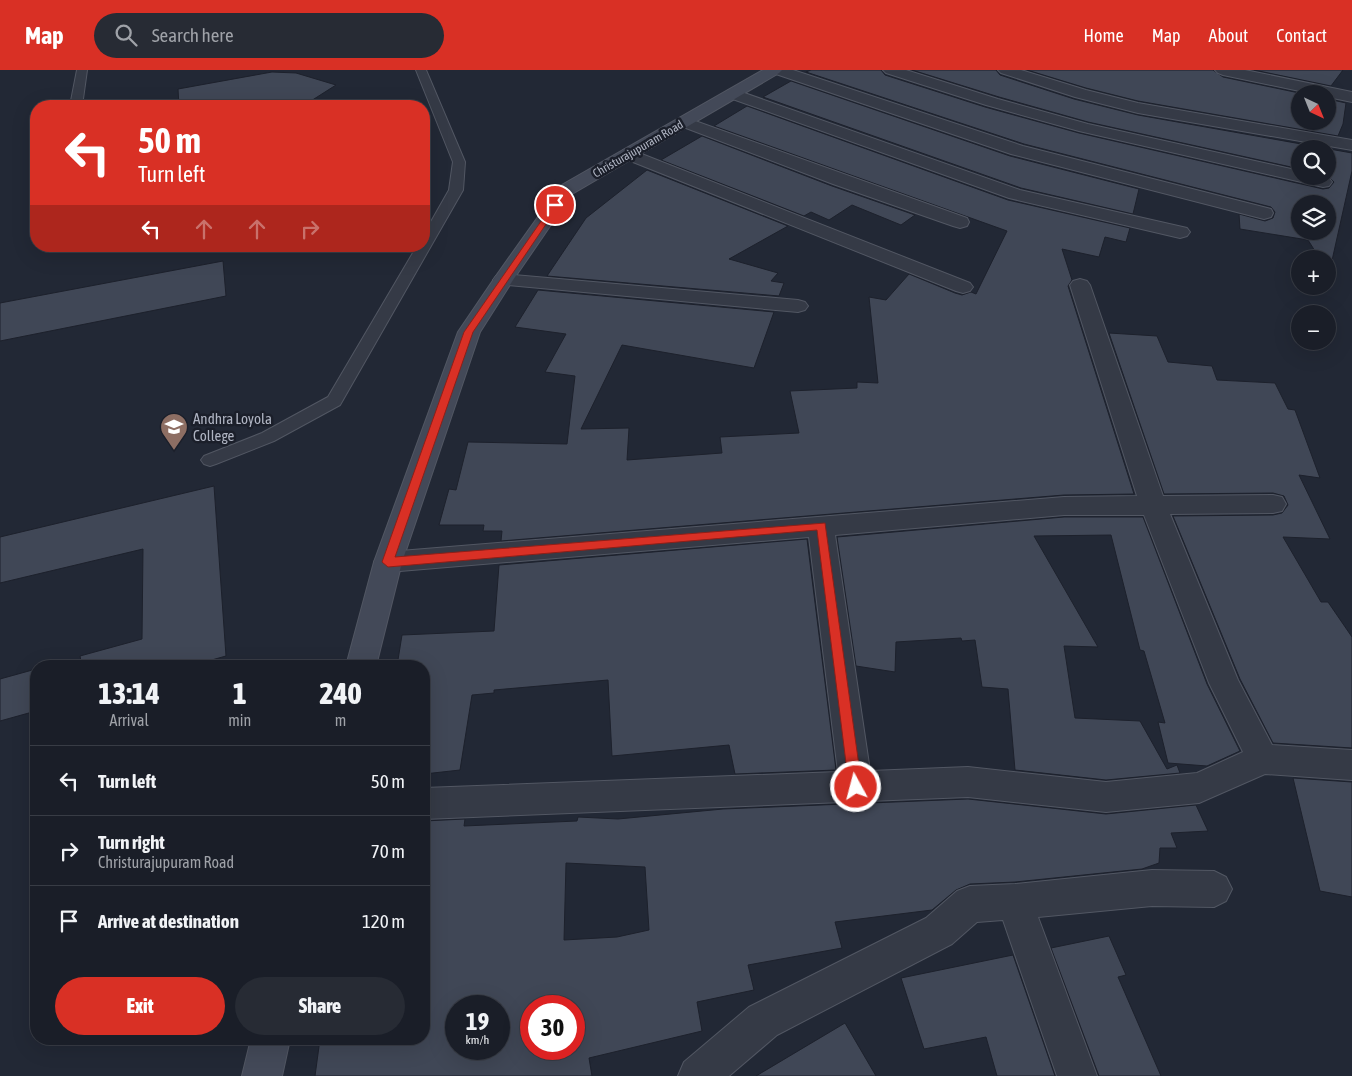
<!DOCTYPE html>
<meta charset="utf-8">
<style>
body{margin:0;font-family:"Asap Condensed",sans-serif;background:#272b34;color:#f1f3f6;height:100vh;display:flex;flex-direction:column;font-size:19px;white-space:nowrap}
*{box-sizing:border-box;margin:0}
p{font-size:16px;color:#9fa2a8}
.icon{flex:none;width:28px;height:28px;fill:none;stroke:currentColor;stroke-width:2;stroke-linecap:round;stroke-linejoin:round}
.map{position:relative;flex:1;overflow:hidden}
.sheet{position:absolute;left:30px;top:590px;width:400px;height:385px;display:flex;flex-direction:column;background:#1a1e28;border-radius:20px;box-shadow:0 5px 20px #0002,0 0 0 1px #383c45}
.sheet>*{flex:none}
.hud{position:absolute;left:30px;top:30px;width:400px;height:152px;border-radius:20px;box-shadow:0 5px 20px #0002,0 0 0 1px #383c45;background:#d93025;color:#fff;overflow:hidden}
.needle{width:32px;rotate:137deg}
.buttons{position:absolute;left:1291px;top:15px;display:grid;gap:10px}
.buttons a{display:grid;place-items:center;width:45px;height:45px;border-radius:50%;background:#1a1e28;box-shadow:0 5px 20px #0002,0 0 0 1px #383c45;font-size:25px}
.speed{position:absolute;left:445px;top:925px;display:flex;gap:10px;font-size:25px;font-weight:700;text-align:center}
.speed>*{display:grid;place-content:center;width:65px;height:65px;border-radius:50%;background:#1a1e28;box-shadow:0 5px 20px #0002,0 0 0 1px #383c45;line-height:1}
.speed small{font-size:12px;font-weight:400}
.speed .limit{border:8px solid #d22;background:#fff;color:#111}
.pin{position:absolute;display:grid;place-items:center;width:42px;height:42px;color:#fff;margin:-21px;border:2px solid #fff;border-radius:50%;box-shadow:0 1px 5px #0007}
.me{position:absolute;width:55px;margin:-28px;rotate:353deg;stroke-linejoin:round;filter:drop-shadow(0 0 4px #0008)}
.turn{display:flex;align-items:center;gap:18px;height:105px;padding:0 25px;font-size:22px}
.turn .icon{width:65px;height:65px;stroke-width:2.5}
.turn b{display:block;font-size:35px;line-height:42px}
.lanes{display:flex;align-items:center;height:48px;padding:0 25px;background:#0003;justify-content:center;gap:25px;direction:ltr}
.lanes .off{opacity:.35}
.eta{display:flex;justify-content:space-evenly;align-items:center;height:85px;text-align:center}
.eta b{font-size:30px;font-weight:800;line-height:35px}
.primary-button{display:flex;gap:10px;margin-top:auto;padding:10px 25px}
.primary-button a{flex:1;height:58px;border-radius:30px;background:#d93025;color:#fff;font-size:20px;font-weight:800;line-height:58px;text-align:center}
.primary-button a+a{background:#272b34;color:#f1f3f6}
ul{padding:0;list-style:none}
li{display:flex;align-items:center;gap:15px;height:70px;padding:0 25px;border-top:1px solid #383c45}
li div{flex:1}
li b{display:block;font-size:19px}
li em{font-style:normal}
header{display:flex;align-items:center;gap:30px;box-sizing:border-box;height:70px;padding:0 25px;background:#d93025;color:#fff}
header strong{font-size:24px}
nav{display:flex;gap:28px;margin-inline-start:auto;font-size:18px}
.search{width:350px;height:45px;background:#272b34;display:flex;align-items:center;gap:12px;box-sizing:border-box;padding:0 18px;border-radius:28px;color:#9fa2a8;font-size:19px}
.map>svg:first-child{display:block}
.building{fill:#404756;stroke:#1d212c;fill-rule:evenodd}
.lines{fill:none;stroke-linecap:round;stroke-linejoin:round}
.lane-casing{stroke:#525763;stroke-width:2}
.street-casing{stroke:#525763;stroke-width:2}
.secondary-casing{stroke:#525763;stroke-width:2}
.lane{fill:#353a46;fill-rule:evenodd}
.street{fill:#353a46;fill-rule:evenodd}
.secondary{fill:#434958;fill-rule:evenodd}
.route{fill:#d93025;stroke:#8d1f18}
.labels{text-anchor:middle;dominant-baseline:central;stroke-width:5;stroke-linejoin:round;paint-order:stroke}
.far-street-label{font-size:12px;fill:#afb4c2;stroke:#1b1f2a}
.poi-label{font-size:15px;fill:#afb4c2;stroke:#1b1f2a;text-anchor:start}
</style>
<header>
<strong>Map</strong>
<div class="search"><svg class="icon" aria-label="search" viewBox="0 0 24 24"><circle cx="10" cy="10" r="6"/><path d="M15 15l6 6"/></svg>Search here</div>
<nav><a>Home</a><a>Map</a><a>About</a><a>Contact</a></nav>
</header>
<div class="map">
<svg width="1352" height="1006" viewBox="0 0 1352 1006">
<rect width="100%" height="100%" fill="#222835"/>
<path class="building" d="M811,0H881L885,5L985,37L1079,63L1323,119L1329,118L1334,112L1328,106V79H1300V99L1088,52L999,27L912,0H996L1000,5L1074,29L1138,45L1352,83V101L1329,204L1328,189H1320L1308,170L1240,159L1239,144L1265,151L1273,148L1275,142L1271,137L1024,74L806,2ZM1300,134H1328V161H1300Z
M1027,0H1213L1223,7L1304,24H1300V51H1328V29L1346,33L1343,54L1338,66L1138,31L1086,18Z
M1254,0H1343L1331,16Z
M272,2L296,3L336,15L303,36H179L178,19Z
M791,11L1010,86L1139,119L1133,144L1021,118L763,27Z
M747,36L1008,130L1130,158L1126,172L1105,167L1099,187L1062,179L1072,210L1068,216L1134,424L1064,425L501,471L502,461H483L484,455H439L449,419L456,420L468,372L567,374L575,306L545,302L566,264L515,257L538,220L774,242L754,298L622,275L581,359L629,358L627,390L722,383L720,367L799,363L790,321L857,318V312L878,313L869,227L886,230L909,204L955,223L962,225L971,222L976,224L1007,161L714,56Z
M702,66L832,116L915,145L901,155L852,135L829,150L811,142L804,146L661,90Z
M647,100L788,156L729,189L778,203L771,211L784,213L779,226L547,206L586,148Z
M223,191L226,226L0,271V233Z
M1109,263L1157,266L1168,292L1212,296L1217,310L1275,313L1288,339L1295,340L1320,408L1299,405L1330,469L1283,467L1321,532H1328L1352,567V678L1273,673L1240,609L1173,446L1273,445L1282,443L1288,435L1284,426L1273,423L1164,424Z
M214,416L226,586L190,596H82L80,586L142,569L143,479L0,513V467Z
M1064,447H1143L1207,614L1240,681L1207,696L1168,693L1158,652L1165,653L1144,581L1140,580L1111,465L1034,466L1098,577L1064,576L1075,648L1140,651L1167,699L1177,695L1180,703L1106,710L1015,700L1008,619L982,617L975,570L962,571L961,568L896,572L895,602L856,596L837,467Z
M807,469L836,700L735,704L729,675L612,686L608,610L494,620V623L472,625L460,700L424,704V596H397L402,565L494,561L499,495Z
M36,599V641L0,651V609Z
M1293,708L1352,712V827L1320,821Z
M968,729L1106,744L1196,735L1208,761L1171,763L1177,778H1160L1159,793L1142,799L1015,812L970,814L956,820L932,840L835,852L842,878L748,895L754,920L697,932L702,961L589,988L592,1006H315L320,969H424V751L465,749L464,756L577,751L578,747L618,749L723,739ZM566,793L645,797L649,860L617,867L564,870ZM456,936H499V979H456ZM531,936H574V979H531Z
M1109,866L1126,905L1118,907L1161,1006H1099L1051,878Z
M1013,885L1055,1006H997L986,967L924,979L901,908Z
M845,953L876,1006H756Z"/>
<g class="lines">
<defs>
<path id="lane" d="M77,0H87L82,36H70Z
M416,0H426L465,92L463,120L340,335L274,371L216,394L210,396L204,394L201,390L204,386L262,363L328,327L417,176H424V164L449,120L453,92Z"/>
<path id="street" d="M770,0H793L1023,76L1271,139L1273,143L1271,147L1264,149L1011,84L773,3Z
M883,0H906L998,29L1088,54L1300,101V106L1329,108L1332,112L1329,116L1323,117L1079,61L986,35L886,3Z
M998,0H1021L1086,20L1138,33L1352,70V80L1138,43L1075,27L1001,3Z
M1215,0H1245L1352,22V32L1328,27V24H1314L1223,5L1218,3Z
M733,19L1020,120L1187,158L1190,162L1187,166L1180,168L1009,128L727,27L725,24L727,21Z
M684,47L967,148L969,152L967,156L960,158L953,156L833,114L678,55L676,52L678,49Z
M629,79L970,213L973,217L970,221L963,223L956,221L623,88L620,84L623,80Z
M503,204L798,230L805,232L808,236L805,240L798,242L496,214L493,210L496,206Z
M1080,209L1087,211L1090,215L1163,426L1273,425L1282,427L1286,434L1282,441L1273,443L1170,444L1238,610L1272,675L1352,680V710L1265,704L1199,733L1106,742L968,727L424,749V718L838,702L809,467L388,502L378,499L374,492L378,485L388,482L1064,427L1137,426L1070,215L1073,211ZM1064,445H1144L1209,613L1243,682L1197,703L1106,712L968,697L870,701L835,465Z
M1152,800L1214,801L1226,807L1232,819L1226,831L1214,837L1152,836L1038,847L1097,1006H1057L1003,850L977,852L952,874L777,965L729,1006H678L684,992L749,937L926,848L957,821L970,816L1015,814Z"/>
<path id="secondary" d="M763,0H782L779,3L572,124L513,210L480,262L402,492L376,596H346L374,492L458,262L496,206L560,116Z
M251,969H290L282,1006H242Z"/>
</defs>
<use href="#lane" class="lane-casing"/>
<use href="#street" class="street-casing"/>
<use href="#secondary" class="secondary-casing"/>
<use href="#lane" class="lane"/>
<use href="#street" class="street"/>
<use href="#secondary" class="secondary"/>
</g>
<path class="route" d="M555,133L559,135L473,262L395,487L825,453L862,717L860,721L856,723L851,721L849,717L817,460L388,497L382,492L464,262L553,134Z"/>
<defs>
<symbol id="university-pin" viewBox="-11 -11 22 30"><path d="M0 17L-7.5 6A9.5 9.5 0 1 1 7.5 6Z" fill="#8d6e63" stroke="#1b1f2a"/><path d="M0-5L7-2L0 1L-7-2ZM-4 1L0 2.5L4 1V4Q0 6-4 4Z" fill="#fff"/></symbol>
</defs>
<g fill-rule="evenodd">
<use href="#university-pin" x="158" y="341" width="32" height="43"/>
</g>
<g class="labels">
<g class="far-street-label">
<text transform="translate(638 79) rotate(-30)">Christurajupuram Road</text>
</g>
<g class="poi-label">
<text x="193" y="348">Andhra Loyola<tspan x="193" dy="17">College</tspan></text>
</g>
</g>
</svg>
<div class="buttons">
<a><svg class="needle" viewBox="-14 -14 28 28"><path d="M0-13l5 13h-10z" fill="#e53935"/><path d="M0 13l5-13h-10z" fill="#9fa2a8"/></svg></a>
<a><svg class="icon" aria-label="search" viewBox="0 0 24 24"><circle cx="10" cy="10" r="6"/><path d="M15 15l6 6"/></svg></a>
<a><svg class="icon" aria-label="layers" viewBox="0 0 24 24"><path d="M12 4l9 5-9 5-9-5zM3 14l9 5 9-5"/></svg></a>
<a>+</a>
<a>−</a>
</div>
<div class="speed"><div>19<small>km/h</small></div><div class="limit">30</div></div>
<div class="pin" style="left:555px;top:135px;background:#d93025"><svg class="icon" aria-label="arrive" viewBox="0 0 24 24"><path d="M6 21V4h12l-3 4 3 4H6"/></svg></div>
<svg class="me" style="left:856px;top:717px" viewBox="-20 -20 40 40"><circle r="17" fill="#d93025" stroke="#fff" stroke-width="3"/><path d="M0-11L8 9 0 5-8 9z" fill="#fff"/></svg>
<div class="hud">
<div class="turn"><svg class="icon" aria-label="left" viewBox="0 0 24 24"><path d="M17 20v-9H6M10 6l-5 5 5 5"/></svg><div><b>50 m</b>Turn left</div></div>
<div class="lanes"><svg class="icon" aria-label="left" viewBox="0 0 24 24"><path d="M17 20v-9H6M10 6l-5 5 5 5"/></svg><svg class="icon off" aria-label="ahead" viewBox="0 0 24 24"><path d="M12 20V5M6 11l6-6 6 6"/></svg><svg class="icon off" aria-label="ahead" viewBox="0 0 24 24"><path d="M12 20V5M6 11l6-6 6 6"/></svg><svg class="icon off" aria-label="right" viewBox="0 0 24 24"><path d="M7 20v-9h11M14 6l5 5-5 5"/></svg></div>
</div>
<section class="sheet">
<div class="eta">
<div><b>13:14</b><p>Arrival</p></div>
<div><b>1</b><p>min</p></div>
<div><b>240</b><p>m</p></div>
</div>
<ul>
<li><svg class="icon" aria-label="left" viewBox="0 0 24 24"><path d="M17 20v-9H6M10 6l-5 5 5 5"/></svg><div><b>Turn left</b></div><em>50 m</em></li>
<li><svg class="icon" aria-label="right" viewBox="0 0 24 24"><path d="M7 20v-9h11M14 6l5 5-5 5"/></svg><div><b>Turn right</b><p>Christurajupuram Road</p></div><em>70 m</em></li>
<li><svg class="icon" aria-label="arrive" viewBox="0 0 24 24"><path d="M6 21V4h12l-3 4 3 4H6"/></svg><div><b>Arrive at destination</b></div><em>120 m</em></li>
</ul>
<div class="primary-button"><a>Exit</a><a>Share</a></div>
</section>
</div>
